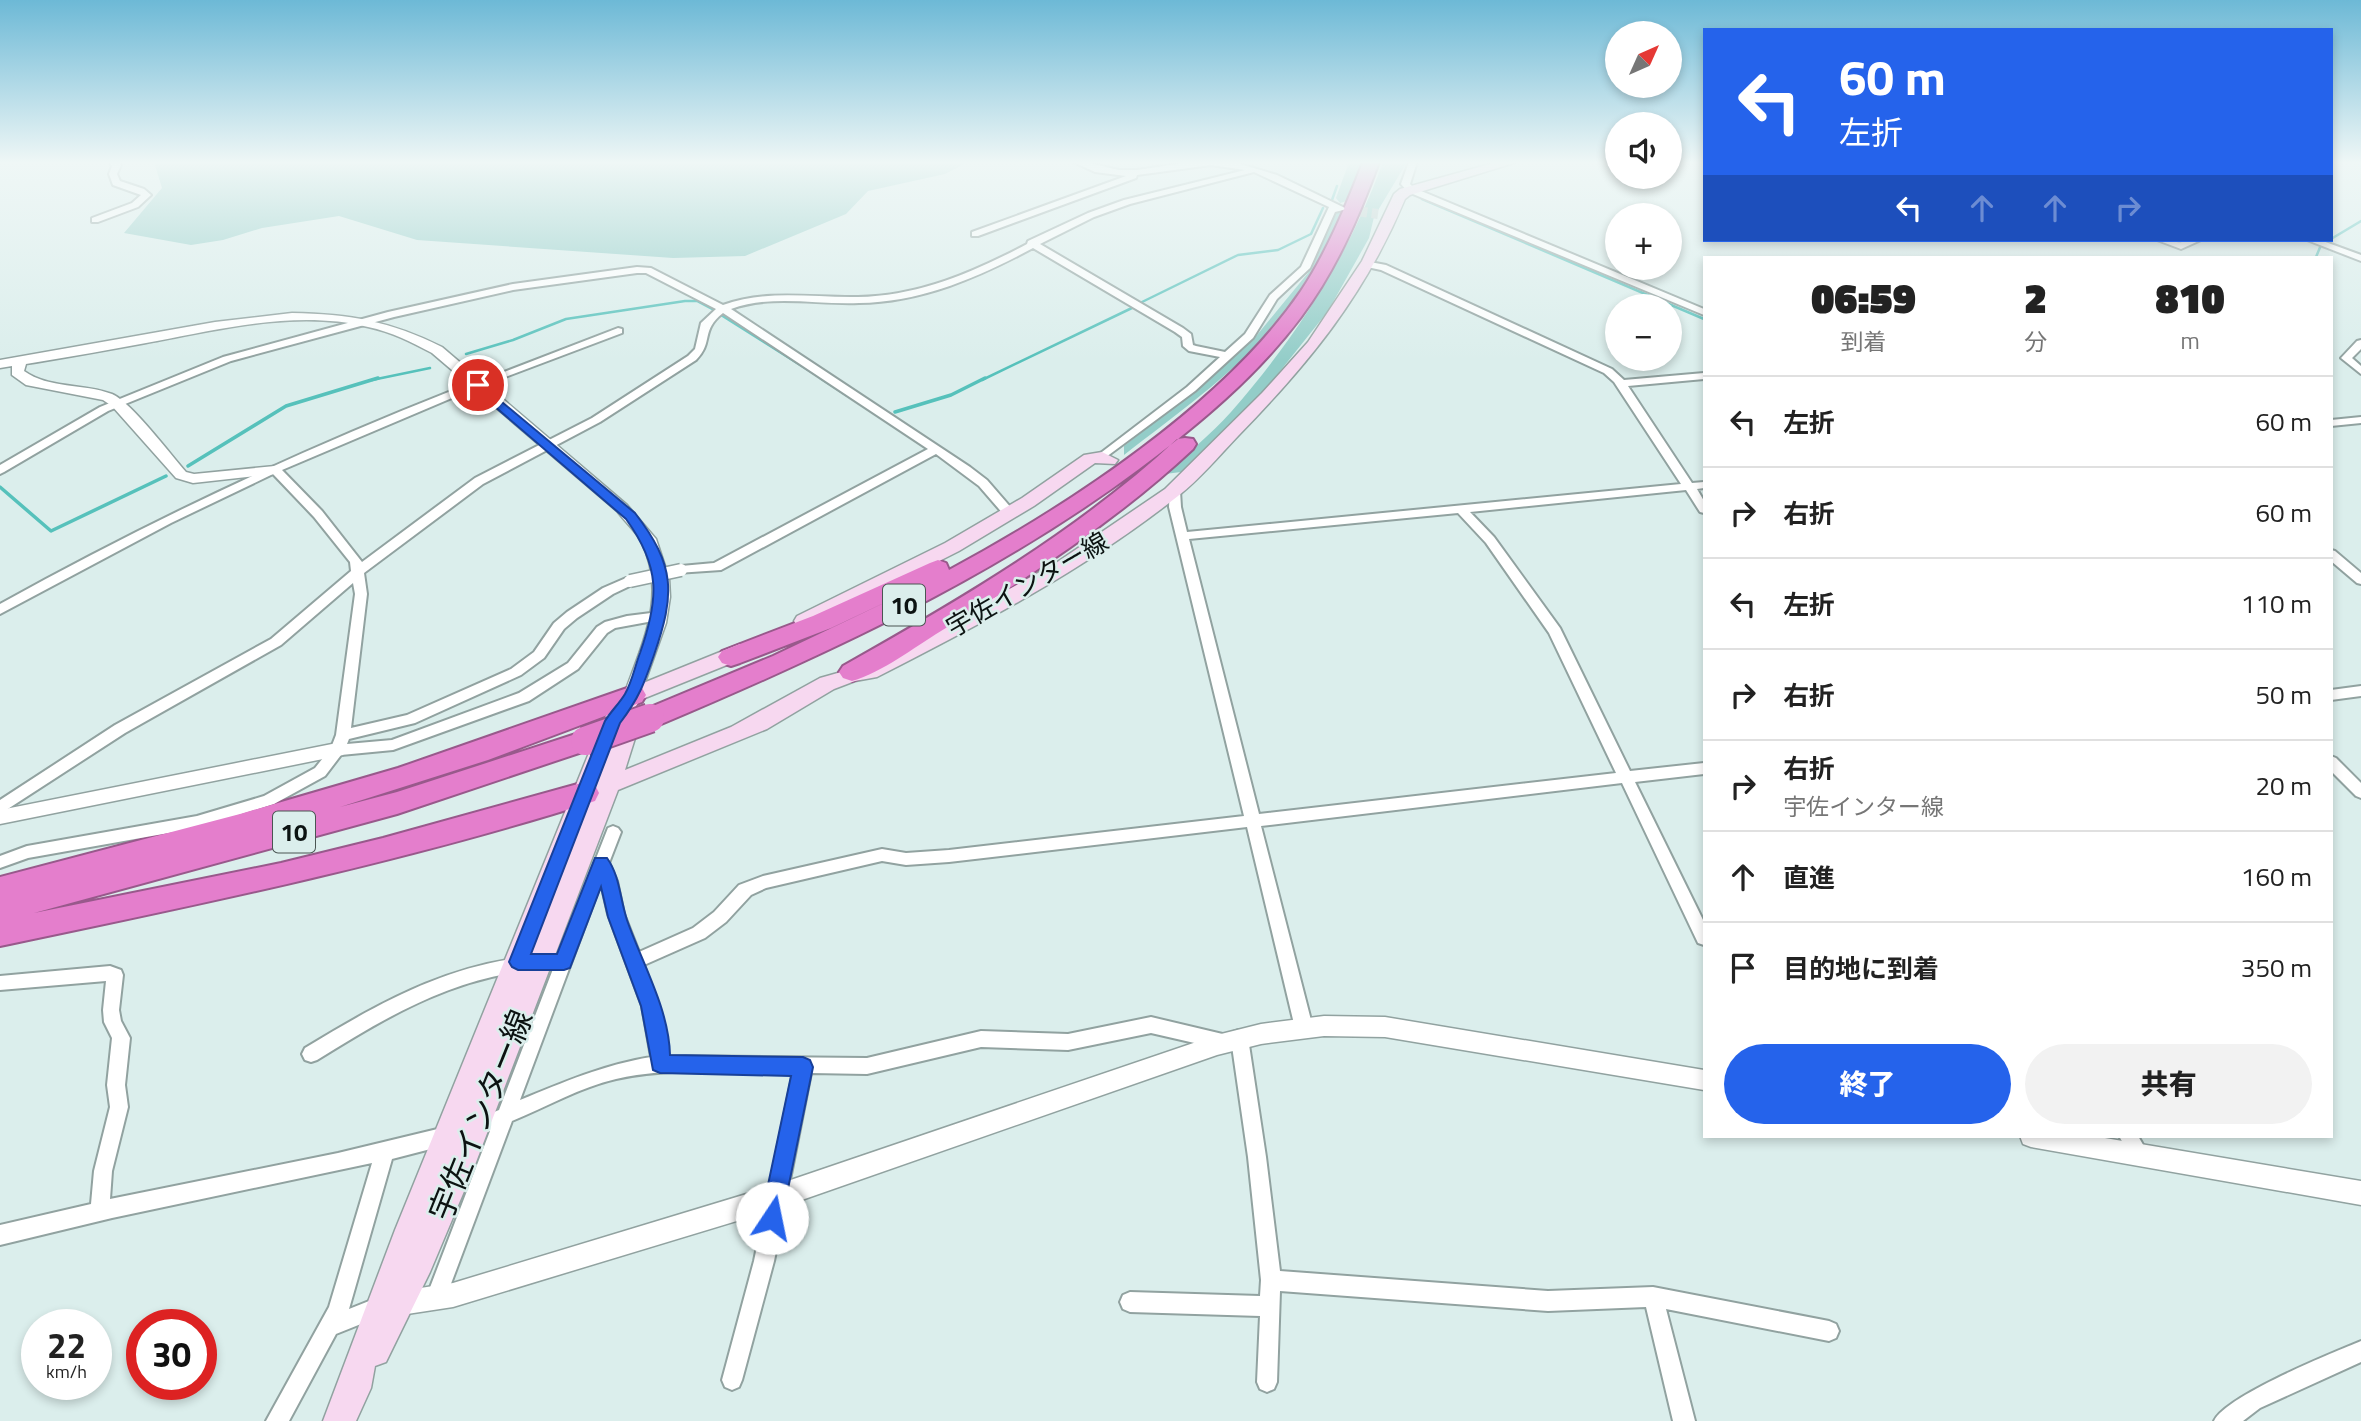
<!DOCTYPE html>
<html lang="ja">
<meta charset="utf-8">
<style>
body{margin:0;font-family:"Titillium Web","Noto Sans JP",sans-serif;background:#f2f2f2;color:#222;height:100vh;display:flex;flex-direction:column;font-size:26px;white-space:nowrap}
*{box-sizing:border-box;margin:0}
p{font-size:23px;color:#767676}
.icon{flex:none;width:38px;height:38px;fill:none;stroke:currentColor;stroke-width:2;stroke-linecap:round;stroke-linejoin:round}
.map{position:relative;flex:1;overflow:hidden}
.details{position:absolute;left:1703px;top:256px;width:630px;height:882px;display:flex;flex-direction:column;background:#fff;border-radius:0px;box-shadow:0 4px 10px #0003}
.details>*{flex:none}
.hud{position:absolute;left:1703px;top:28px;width:630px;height:214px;border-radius:0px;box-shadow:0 4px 10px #0003;background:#2563eb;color:#fff;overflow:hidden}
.needle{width:46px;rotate:45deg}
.tools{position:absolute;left:1605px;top:21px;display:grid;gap:14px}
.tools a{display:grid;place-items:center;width:77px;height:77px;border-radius:50%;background:#fff;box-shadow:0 4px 10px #0003;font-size:35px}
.speed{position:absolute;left:21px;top:1309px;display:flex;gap:14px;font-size:35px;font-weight:700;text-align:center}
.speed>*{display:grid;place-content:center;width:91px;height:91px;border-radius:50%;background:#fff;box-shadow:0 4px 10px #0003;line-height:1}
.speed small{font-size:18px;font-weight:400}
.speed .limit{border:10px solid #d22;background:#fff;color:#111}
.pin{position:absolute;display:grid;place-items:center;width:60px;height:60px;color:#fff;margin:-30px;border:4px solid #fff;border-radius:50%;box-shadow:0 2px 7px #0007}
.me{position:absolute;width:77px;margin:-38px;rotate:11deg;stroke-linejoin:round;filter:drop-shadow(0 0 5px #0008)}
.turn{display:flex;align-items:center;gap:24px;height:147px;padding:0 21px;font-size:32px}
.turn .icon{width:91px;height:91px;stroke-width:2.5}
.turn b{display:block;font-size:49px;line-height:60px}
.lanes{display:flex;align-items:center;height:66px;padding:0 21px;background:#0003;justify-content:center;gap:35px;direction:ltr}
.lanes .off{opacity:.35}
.eta{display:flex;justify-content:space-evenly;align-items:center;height:119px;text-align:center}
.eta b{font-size:42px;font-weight:800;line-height:49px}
.action{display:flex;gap:14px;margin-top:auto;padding:14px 21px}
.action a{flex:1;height:80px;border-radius:42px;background:#2563eb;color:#fff;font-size:28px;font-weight:800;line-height:80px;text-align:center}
.action a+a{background:#f2f2f2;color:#222}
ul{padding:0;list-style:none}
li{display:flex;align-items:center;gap:21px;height:91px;padding:0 21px;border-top:2px solid #e0e0e0}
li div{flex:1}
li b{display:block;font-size:26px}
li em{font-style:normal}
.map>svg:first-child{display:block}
.green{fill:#93cdc8}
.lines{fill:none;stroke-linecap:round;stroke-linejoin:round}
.stream-far1{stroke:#56c1bb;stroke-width:2.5}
.stream{stroke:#56c1bb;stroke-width:3.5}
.minor-tunnel{stroke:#bccdcb;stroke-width:10;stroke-dasharray:10 4.5;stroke-linecap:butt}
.minor-casing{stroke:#91a2a0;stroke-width:4}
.tertiary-casing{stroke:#91a2a0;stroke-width:3}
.secondary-casing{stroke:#91a2a0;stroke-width:3}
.motorway-casing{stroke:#98598b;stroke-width:4}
.minor{fill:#fff;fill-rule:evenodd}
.tertiary{fill:#fff;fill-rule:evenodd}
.secondary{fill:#f7d8f0;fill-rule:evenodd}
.motorway{fill:#e47ecc;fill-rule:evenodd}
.minor-bridge-far1-casing{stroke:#91a2a0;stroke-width:12;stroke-linecap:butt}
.minor-bridge-casing{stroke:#91a2a0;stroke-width:15;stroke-linecap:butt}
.motorway-bridge-casing{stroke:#98598b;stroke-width:32;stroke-linecap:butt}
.minor-bridge-far1{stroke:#fff;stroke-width:10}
.minor-bridge{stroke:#fff;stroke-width:12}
.motorway-bridge{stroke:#e47ecc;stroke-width:28}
.route{fill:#2563eb;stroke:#184099;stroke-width:2}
.labels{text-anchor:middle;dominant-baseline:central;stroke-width:5;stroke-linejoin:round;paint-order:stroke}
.shield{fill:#dbeeec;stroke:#4a5553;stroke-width:2}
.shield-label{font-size:24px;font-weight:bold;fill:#0c1312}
.street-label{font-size:26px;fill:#0c1312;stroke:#dbeeec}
.near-street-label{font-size:32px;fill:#0c1312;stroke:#dbeeec}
</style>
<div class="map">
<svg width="2361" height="1421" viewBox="0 0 2361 1421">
<rect width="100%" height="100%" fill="#dbeeec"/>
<path class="green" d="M154,162H968L945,174L868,191L846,214L745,256L673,258L417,240L339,216L262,228L223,240L191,245L124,233L162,188Z
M1349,162H1366L1347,201L1340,203L1336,198Z
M1383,162H1407L1374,217L1369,238L1328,311L1265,390L1181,472L1165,474C1187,454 1211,434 1231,412C1296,338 1349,255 1383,162Z
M1335,212H1343C1333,234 1323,258 1310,279C1264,353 1192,402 1124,455V446L1193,392L1257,335L1308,273L1327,226Z"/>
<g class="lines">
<path class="stream-far1" d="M1422,199L1704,319
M1332,200L1337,186
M2331,239L2361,221
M2316,257L2321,245L2329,240
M1142,302L1238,255L1278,250L1311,234L1323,208
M721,315L824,380
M466,354L513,340L566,319L685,301H697L714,310
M372,380L430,368
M982,380L1134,307"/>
<path class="stream" d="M821,378L847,395
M895,412L951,395L985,378
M188,466L286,406L378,378
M0,487L51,531L166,476"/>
<path class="minor-tunnel" d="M1343,209L1378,214"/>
<defs>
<path id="minor" d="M109,162H118L121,165L117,174L120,181L144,189L151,195L138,207L98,222H92V218L132,203L141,195L113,185L109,174L112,166Z
M1073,162H1085L1119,170H1137L1190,162H1234L1277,175L1347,209L1335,212L1310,268L1277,299L1253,338L1195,391L1102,460L1098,459V455L1187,387L1220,357L1189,351L1183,346L1182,337L1175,332L1033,248C979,277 922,302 859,303C817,305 772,294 731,309L970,467L987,480L1013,510L1015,513L1013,516H1005L979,486L936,454L721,570L677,573L675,570L681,566L714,563L928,449L723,313C700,331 714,342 696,360L600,422L483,484L364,573L367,594L351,728L407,715L511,669L534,652L554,623L567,612L603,588L626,578H634L636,581L634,584L613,594L577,618L564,629L544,658L521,675L415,723L349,739L347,744L392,740L519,693L568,663L597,627L605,622L627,616L659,612L664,613L666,616L664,619L615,628L607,633L578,669L529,701L393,750L341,755L325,776L274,804L197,828L28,858L0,868V856L27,846L197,816L264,796L315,768L331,748L336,735L355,594L353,583L281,645L125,733L0,814V800L115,725L271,639L351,571L350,562L314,517L273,474L171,523L0,614V604C146,523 296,452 451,391H459V395L282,470L322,511L362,562L475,478L592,418L688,356L695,349L701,323L716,309L646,273H637L513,290L394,317L231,361L108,411L4,472L0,474V465L100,407L223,357L388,312L513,284L637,267L651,268L723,305C767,289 813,298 858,297C919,296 974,272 1027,244L1028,241L1088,213L1124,200L1245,170L1211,165L1137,175L1136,178L978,236H972V232L1126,176L1095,172ZM1254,172L1329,207L1301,267L1270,295L1245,334L1225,352L1196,346L1193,345L1191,334L1183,328L1040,244L1094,217L1130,204Z
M1409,162H1417L1410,184L1414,188L1704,309V315L1408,192L1401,184Z
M2157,240C2165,240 2175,243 2182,242C2189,241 2194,240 2201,240L2181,249Z
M2307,240H2320L2361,255V261Z
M1370,262L1386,265L1612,369L1624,380L1704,373V379L1628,386L1692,483L1704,482V488L1697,489L1704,501V513L1700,512L1686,490L1470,512L1494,537L1560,628L1630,771L1704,763V774L1635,782L1704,922V945L1698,943L1622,783L1261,826L1313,1028L1310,1033L1304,1036L1298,1033L1295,1028L1247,827L949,862L906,865L882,861L766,888L751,895L726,922L705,938L644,965L664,1025L668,1056L867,1058L981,1031L1068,1034L1151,1017L1231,1036L1233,1032L1239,1030L1245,1032L1248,1038L1266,1157L1280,1271L1548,1291L1653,1287L1829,1321L1836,1324L1839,1331L1836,1338L1829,1341L1666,1309L1695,1421H1673L1646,1307L1548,1311L1280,1291L1277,1382L1274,1389L1267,1392L1260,1389L1257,1382L1260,1316L1130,1312L1123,1309L1120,1302L1123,1295L1130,1292L1260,1296L1261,1280L1248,1157L1232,1046L1225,1050L1151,1033L1068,1050L981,1047L867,1074L811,1073L774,1261L742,1380L739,1387L732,1390L725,1387L722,1380L754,1261L793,1073C735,1073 673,1066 616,1079C581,1087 546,1107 512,1121L443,1305L436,1308L429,1305L426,1298L490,1131L476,1137L470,1134L467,1128L470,1122L499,1110L553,969C463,971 391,1014 317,1060L311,1062L305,1060L302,1054L305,1048C386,999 460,957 558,955L608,828L613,826L618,828L621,832L609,863L617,881L624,914L639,952L693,928L714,912L739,885L763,876L882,849L906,853L949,850L1244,816L1169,507L1170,488L1174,487L1180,491L1181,507L1187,532L1681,484L1614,382L1604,373L1381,270L1367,267V263ZM1458,513L1486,543L1549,633L1616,773L1259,814L1189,539ZM601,883L608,914L642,1006L651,1057C603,1065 564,1082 520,1100Z
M618,328L622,329V333L500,379L496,380L491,377Z
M2361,340V349L2352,358L2361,366V374L2341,358L2357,341Z
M2361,417V423L2331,426V420Z
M2331,550L2335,551L2361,573V584L2357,583L2331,561Z
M2361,686V696L2331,700V690Z
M2331,756L2336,758L2361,783V798L2356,796L2331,771Z
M110,966L121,970L123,975L119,1010L121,1021L130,1038L125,1085L128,1107L112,1171L110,1199L338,1153L450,1126L456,1129L459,1135L456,1141L450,1144L392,1159L349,1309L379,1297L386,1300L389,1307L386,1314L336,1334L289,1421H266L329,1307L372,1163L112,1218L0,1245V1225L91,1204L94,1171L110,1107L107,1085L112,1038L104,1022L103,1010L106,981L0,990V976Z
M2119,1136H2138L2149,1155L2147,1161L2140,1164L2133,1161Z
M2361,1341V1362L2260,1408L2243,1421H2214C2225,1396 2332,1353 2361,1341Z"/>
<path id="tertiary" d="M292,313C349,314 390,321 442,347L627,505L656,539L669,578L670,597L666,623L639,699H627L624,695C642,644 668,594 641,541C636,531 624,521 617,511L432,353C411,342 392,332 368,327C300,310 224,328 157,341C113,349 70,357 26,364L24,371C49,389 83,383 112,394C131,402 170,454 186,472L194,474L275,466L282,470L275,474L193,483L176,478L112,406L103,400L26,385L12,375V366L0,368V360L215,322Z
M337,743L343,745L346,750L343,755L0,824V810Z
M1324,1016L1385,1017L1704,1070V1090L1385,1037L1324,1036L1261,1044L1217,1055L776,1209L453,1307L394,1316L385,1313L382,1304L385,1295L394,1292L453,1283L776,1185L1217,1035L1261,1024Z
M2020,1136H2093L2361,1181V1205L2031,1147L2023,1144Z"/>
<path id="secondary" d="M1497,162H1517L1410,195L1405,199C1365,295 1310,362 1238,436C1218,457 1200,479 1178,496C1086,569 981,624 877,677L855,681L834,689L767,729L618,790L473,1170L430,1272L386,1362L375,1366L371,1388L356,1421H323L395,1230L602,721L626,690L740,644H754L757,649L754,654L640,700L634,709L642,716L625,770L731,727L820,678L866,665L941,627L1056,563L1165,489L1262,393L1308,342L1362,261L1394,194L1400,189Z
M1102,452L1118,460L1115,464L1095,463L1034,506L959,551L811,626H797L794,621L797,616L945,543L1022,498L1084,455Z"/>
<path id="motorway" d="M1363,162H1379C1359,217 1336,270 1301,317C1256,377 1198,425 1139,469C992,578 827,654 659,725L650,728L641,725L637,718L641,711L773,656L907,592L831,628L740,663L731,666L722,663L718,657L722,651L813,616L930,563L938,560L946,563L949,570C1068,506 1224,404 1301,291C1327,252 1346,206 1363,162Z
M1185,438L1193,439L1196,444L1193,449C1116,521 1030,576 941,631C913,648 883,672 852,681L843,678L839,672L843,666C960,600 1078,531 1177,439Z
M633,686L642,688L646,695L642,702L488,760L340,807L397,792L585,731L594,734L598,741L594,748L397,814L34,913L281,863L383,838L585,782L595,785L599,793L595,801C400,863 200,904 0,946V877L240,814L398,768Z"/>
</defs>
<use href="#minor" class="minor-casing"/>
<use href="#tertiary" class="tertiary-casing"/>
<use href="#secondary" class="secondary-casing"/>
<use href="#motorway" class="motorway-casing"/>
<use href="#minor" class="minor"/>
<use href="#tertiary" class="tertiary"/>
<use href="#secondary" class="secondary"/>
<use href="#motorway" class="motorway"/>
<defs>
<path id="minor-bridge-far1" d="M488,380L496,377"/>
<path id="minor-bridge" d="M455,393L492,378
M630,581L681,570"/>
<path id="motorway-bridge" d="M585,741L650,718"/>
</defs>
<use href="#minor-bridge-far1" class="minor-bridge-far1-casing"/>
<use href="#minor-bridge" class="minor-bridge-casing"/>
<use href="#motorway-bridge" class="motorway-bridge-casing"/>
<use href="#minor-bridge-far1" class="minor-bridge-far1"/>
<use href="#minor-bridge" class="minor-bridge"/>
<use href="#motorway-bridge" class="motorway-bridge"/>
</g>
<linearGradient id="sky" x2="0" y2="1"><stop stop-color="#6db9d6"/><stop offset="0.45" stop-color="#eff7f6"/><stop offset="1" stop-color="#eff7f6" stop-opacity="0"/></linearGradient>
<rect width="2361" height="361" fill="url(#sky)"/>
<path class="route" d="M478,382L635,513C676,566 675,594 654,655C644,684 639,698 620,723L531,954H557L595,858H607C620,876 620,899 627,920C642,963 669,1009 670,1055L803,1057L810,1060L813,1067L782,1218L779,1226L772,1229L764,1226L761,1218L791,1076L660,1073L653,1070L641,1006L608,917L601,887L570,968L564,970H518L512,967L509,962L605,721C611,711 619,704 625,694C632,682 635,666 640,653C659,599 661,567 626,519L473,388V383Z"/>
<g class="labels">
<g class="shield">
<rect x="883" y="584.5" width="42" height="41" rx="5"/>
<rect x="273" y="811.5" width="42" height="41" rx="5"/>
</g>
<g class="shield-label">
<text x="904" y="605">10</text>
<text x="294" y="832">10</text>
</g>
<g class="street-label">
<text transform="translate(1027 584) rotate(-30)">宇佐インター線</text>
</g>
<g class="near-street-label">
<text transform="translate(480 1115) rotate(-68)">宇佐インター線</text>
</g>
</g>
</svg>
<div class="tools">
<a><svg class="needle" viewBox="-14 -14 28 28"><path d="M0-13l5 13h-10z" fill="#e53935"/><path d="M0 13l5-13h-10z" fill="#767676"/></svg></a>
<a><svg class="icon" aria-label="sound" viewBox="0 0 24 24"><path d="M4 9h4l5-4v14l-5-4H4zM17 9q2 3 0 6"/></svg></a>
<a>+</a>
<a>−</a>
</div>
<div class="speed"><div>22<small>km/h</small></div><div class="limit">30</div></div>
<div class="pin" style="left:478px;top:385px;background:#d93025"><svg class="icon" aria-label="arrive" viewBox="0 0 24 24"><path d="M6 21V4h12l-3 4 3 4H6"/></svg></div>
<svg class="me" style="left:772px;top:1218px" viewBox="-20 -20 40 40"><circle r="19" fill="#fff"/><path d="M0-13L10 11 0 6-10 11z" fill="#2563eb"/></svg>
<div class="hud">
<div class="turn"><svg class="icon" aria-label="left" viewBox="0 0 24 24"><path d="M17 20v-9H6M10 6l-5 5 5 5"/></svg><div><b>60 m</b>左折</div></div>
<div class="lanes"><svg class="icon" aria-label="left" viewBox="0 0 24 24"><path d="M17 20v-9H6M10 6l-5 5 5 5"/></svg><svg class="icon off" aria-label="ahead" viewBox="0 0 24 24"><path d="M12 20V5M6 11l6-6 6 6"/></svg><svg class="icon off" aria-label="ahead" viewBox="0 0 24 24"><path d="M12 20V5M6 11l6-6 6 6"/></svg><svg class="icon off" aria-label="right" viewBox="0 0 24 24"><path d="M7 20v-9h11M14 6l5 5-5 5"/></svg></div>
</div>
<section class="details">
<div class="eta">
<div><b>06:59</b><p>到着</p></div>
<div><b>2</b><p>分</p></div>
<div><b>810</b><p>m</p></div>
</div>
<ul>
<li><svg class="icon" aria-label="left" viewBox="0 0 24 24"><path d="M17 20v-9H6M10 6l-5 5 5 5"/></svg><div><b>左折</b></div><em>60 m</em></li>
<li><svg class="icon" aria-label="right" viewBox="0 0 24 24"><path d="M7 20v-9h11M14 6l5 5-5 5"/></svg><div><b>右折</b></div><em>60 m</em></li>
<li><svg class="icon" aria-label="left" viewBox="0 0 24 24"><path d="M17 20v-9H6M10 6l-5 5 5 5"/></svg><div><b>左折</b></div><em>110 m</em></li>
<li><svg class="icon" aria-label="right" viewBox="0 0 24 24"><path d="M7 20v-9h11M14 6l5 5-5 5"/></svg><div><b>右折</b></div><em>50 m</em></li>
<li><svg class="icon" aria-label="right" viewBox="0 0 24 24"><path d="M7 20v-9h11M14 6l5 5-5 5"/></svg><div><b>右折</b><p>宇佐インター線</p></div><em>20 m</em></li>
<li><svg class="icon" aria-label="ahead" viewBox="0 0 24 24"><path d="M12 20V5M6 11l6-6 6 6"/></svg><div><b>直進</b></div><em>160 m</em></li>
<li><svg class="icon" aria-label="arrive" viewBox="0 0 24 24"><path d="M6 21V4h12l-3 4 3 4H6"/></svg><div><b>目的地に到着</b></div><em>350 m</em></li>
</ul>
<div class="action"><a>終了</a><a>共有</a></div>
</section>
</div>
